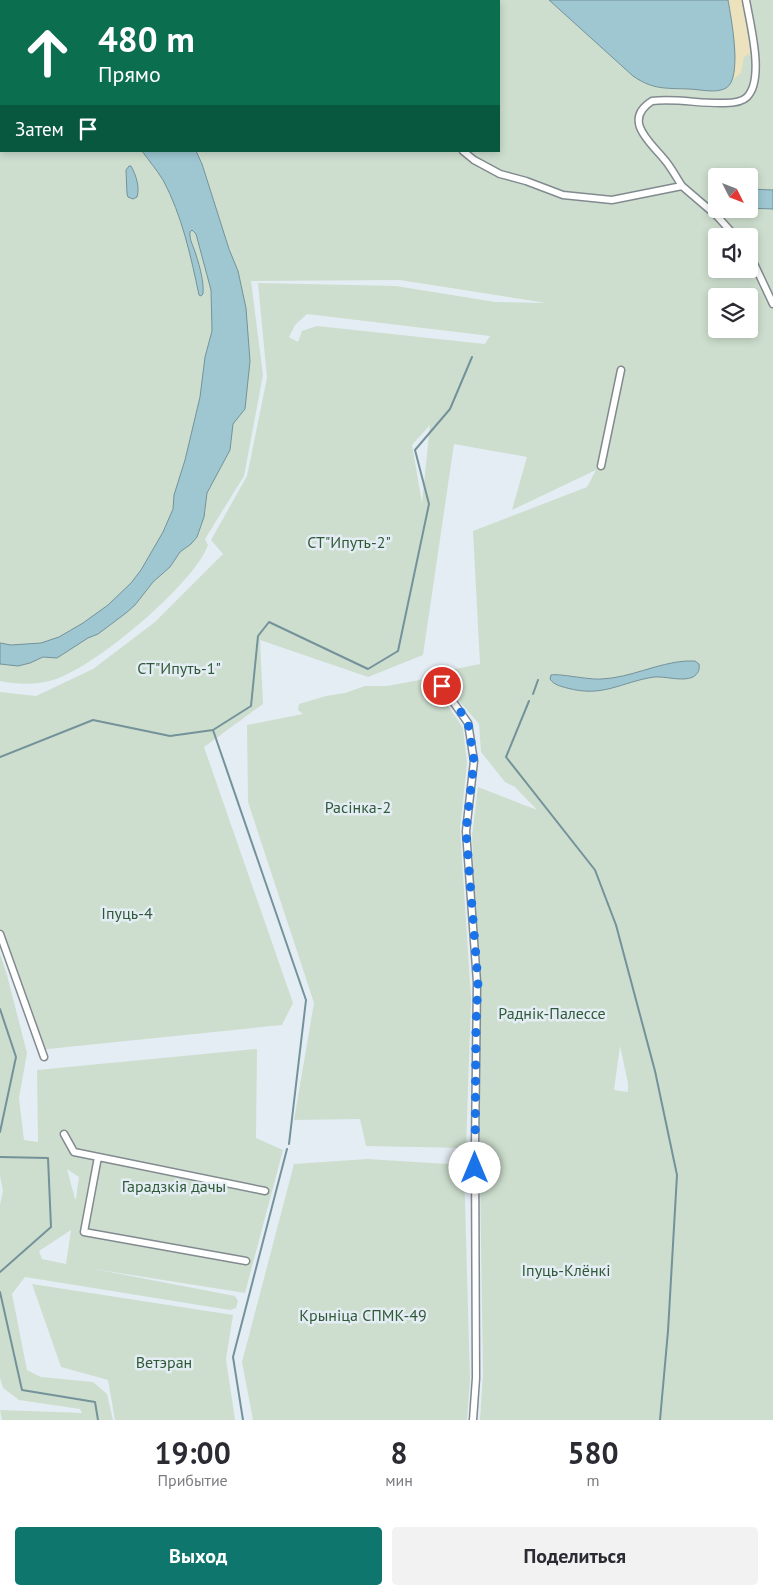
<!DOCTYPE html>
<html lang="ru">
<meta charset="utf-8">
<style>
body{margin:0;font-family:"PT Sans",sans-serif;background:#f2f2f3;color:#2b2b33;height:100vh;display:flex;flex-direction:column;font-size:19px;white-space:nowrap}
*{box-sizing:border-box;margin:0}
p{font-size:16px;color:#7c7c81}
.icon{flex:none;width:28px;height:28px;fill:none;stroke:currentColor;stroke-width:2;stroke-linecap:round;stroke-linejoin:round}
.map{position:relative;height:1420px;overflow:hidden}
.panel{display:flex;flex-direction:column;background:#fff;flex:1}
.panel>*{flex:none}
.guide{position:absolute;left:0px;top:0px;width:500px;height:152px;box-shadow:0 2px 8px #0003;background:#0b6e4f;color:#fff;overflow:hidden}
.needle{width:32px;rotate:132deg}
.controls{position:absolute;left:708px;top:168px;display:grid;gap:10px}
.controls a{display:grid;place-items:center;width:50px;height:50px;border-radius:5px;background:#fff;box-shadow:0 2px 8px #0003;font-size:25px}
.pin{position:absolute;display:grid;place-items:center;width:42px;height:42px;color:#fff;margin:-21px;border:2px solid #fff;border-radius:50%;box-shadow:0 1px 5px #0007}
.me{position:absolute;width:55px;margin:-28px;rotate:0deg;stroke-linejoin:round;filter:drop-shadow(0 0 4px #0008)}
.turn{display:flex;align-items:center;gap:18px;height:105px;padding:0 15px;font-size:22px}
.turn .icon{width:65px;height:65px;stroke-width:2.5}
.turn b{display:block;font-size:35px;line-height:42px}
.then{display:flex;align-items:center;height:48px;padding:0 15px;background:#0003;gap:10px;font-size:19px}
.eta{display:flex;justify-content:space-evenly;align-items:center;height:85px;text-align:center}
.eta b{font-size:30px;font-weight:600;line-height:35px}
.cta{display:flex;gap:10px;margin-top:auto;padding:10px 15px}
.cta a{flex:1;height:58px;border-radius:5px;background:#0f766e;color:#fff;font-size:20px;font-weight:600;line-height:58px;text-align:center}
.cta a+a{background:#f2f2f3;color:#2b2b33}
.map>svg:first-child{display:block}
.green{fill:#cddece;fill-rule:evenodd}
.sand{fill:#ece2bd}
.water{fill:#9ec7d1;stroke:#74929a}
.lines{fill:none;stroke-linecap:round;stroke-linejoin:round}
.stream{stroke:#74929a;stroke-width:2}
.minor-casing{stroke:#828a90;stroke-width:9}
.minor{stroke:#fff;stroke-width:6}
.route{stroke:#1a73e8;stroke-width:9;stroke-dasharray:0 16.2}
.labels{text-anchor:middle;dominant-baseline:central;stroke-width:5;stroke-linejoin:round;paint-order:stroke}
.park-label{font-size:16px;fill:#305a37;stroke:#e4edf4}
</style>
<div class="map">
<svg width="773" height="1420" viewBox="0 0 773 1420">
<rect width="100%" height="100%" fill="#e4edf4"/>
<path class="green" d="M0,0H773V1420H480L483,1374L479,1112L480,1027L472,836L478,787L537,810L515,787L505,782L481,752L479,724L435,673L480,664L473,531L587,487L596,470L512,510L527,457L454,444L423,655L368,677L260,640L263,704L204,747L293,1003L282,1025L38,1050L0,948V692L36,696L93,669L155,622L223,554L211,540L247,476L267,378L258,283L396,286L495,302L546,303L400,280L251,281L263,375L244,476L205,539L208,545C194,584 96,666 56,679C38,685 19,685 0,681ZM1,1H499V151H1ZM716,176H749V209H716ZM716,236H749V269H716ZM716,296H749V329H716ZM307,314L490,336L485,344L317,326L302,331L298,342L289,337L295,325ZM430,425L422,503L412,445ZM620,1046L628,1083V1092L614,1090Z
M430,678L433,680V684L463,728L467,763L460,829L471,999L466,1148L366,1146L360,1119L294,1120L314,1003L248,802L247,725L303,714L298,710L299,704L326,696L345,693L365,686H387Z
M0,954L7,975L27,1053L19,1098L24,1140L38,1142L37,1070L257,1049L256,1138L283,1150L245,1293L94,1269L235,1296L238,1301L236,1308L230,1310L25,1277L12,1294L27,1370L41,1377L93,1382L107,1394L113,1420H2L0,1410L82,1413L80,1409L19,1400L3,1388L0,1378V1205L3,1191L0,1176ZM67,1169L79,1177L76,1199H75ZM71,1230L66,1264L42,1259L39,1251Z
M367,1159L464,1165L470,1380L467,1420H253L242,1362L294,1164Z
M32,1284L233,1315L226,1359L235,1420H115L108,1380L61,1367Z"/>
<path class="sand" d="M728,0H743L751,57L748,54L744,57L741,73L733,80L736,54Z"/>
<path class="water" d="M549,0H728C731,17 743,79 726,88C716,94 699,89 688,89C666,88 653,90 633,76Z
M142,151H196L202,164L229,249L238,271L246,308L250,361L245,409L233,424L230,450L207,493L204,517L197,537L191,544L180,552L170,567L153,582L135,605L126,613L98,634L88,638L57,658L43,657L30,663L18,666L0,664V643L11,645L41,643L59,637L83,623L108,605L131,583L141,570L163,532L173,509L174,495L185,460L200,397L205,357L212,331L211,290L196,234L192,230L190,232C189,240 194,247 196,255C200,267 204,282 203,294L201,296L199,295C191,257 182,215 163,180C157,170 149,161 142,151Z
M129,166H131C136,175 140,187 137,197L133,199L128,197L127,194L126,170Z
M749,189L773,190V209L749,208Z
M686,661H695L699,664C700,670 698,674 693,677C682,682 666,676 654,677C621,682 603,698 567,688C560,686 554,685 550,679L551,675C557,673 589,680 601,679C630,678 657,663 686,661Z"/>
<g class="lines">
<path class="stream" d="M533,694L538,680
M529,701L506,757L595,870L616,925L655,1071L677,1175L668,1331L660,1420
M213,730L306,1000L289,1144
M0,757L93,720L170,736L213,730L251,706L258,636L269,622L368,669L398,651L429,504L415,450L450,409L472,357
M0,1009L16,1057L0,1132
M0,1157L48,1158L51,1227L0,1272
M0,1292L22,1390L95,1402L98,1420
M243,1420L233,1357L287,1149"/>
<defs>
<path id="minor" d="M345,0L347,1
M463,151L474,160L500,174L526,181L563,195L612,200L682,186L717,216L735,236
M682,186C676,177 671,167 664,159C650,142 622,120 652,101C676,98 701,104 725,103C732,103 742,102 747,97C765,79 750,24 746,0
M749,253L773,304
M601,466L621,370
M442,686L468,723L474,761L466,831L477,982L475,1147L476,1378L473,1420
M0,934L44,1057
M64,1134L74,1152L265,1191
M98,1157L84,1232L246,1261"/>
</defs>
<use href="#minor" class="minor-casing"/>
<use href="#minor" class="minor"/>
</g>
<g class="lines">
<path class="route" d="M442,686L468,722L474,761L466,831L478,982L476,1024L475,1168"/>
</g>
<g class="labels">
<g class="park-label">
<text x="349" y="542">СТ"Ипуть-2"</text>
<text x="179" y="668">СТ"Ипуть-1"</text>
<text x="358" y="807">Расінка-2</text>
<text x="127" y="913">Іпуць-4</text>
<text x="552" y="1013">Раднік-Палессе</text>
<text x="174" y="1186">Гарадзкія дачы</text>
<text x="566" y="1270">Іпуць-Клёнкі</text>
<text x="363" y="1315">Крыніца СПМК-49</text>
<text x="164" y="1362">Ветэран</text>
</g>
</g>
</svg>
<div class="controls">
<a><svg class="needle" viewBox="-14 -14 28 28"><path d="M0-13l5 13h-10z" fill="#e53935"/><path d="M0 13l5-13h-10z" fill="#7c7c81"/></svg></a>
<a><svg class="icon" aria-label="sound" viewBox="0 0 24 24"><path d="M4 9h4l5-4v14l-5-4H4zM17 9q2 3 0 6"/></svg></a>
<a><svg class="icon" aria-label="layers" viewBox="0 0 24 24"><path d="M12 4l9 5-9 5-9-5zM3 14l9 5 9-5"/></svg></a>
</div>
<div class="pin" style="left:442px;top:686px;background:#d93025"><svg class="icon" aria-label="arrive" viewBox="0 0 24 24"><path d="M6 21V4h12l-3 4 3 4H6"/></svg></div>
<svg class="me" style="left:475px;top:1168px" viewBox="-20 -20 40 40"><circle r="19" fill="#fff"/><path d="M0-13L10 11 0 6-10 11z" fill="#1a73e8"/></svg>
<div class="guide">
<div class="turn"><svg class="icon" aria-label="ahead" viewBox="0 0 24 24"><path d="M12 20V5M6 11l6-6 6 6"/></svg><div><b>480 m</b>Прямо</div></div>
<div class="then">Затем<svg class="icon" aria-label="arrive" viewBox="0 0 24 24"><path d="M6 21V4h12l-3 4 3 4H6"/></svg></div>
</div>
</div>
<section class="panel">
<div class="eta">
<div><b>19:00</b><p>Прибытие</p></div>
<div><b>8</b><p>мин</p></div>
<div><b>580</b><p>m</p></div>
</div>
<div class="cta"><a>Выход</a><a>Поделиться</a></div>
</section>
